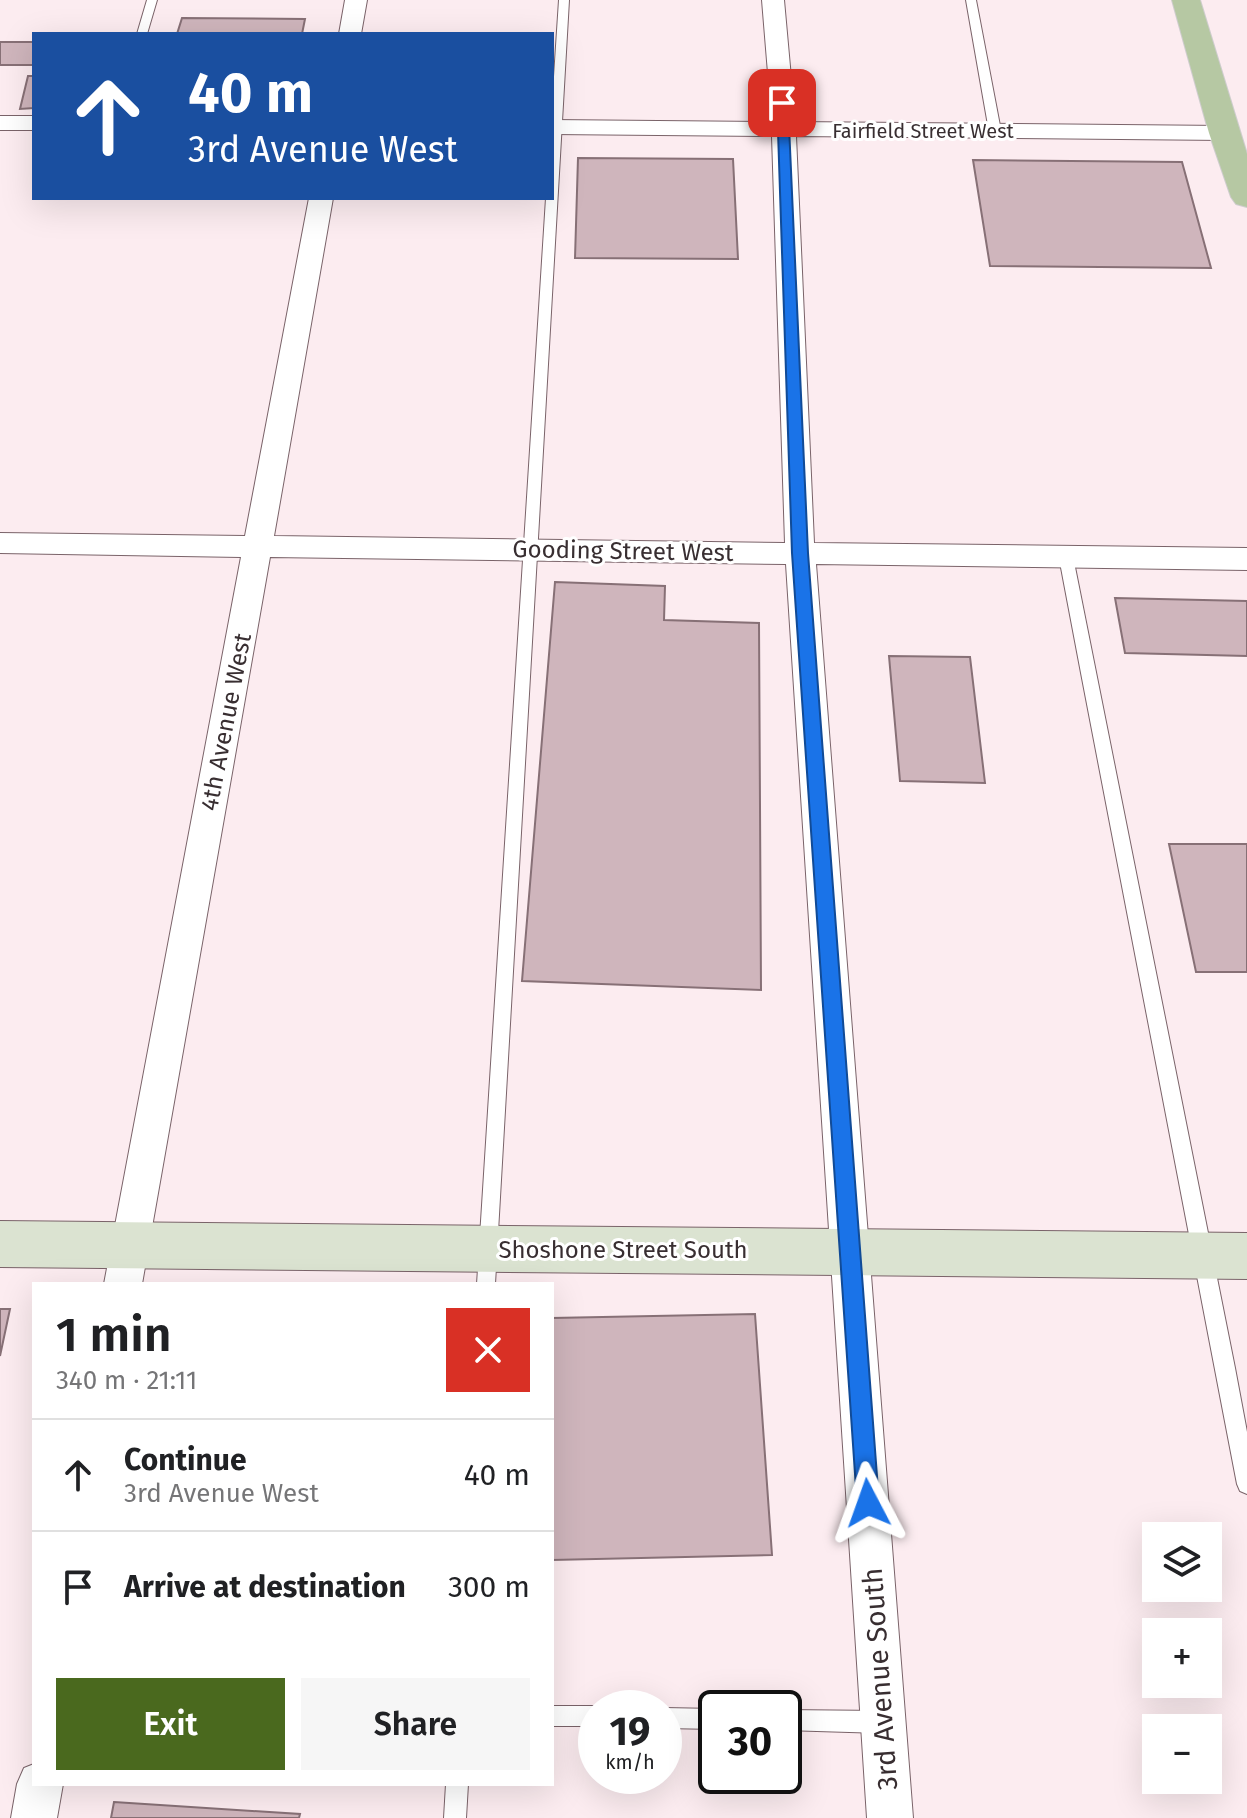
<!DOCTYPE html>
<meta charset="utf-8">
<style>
body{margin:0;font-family:"Fira Sans",sans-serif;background:#f6f6f6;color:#202124;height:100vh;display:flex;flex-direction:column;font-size:30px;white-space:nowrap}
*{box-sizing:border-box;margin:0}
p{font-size:26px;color:#757577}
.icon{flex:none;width:44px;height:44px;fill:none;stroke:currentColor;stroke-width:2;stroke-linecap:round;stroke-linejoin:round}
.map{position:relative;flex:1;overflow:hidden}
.drawer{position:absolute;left:32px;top:1282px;width:522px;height:504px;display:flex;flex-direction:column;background:#fff;border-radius:0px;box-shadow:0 8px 32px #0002}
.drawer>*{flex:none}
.hud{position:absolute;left:32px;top:32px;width:522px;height:168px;border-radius:0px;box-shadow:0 8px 32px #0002;background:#1a4fa0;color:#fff;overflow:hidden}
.tools{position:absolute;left:1142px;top:1522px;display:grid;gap:16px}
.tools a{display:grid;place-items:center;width:80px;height:80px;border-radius:0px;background:#fff;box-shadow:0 8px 32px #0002;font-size:40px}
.speed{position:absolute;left:578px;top:1690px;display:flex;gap:16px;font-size:40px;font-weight:700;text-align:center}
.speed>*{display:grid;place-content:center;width:104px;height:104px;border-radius:50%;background:#fff;box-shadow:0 8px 32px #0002;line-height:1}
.speed small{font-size:20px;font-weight:400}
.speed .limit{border:4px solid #111;border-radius:12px;background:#fff;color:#111}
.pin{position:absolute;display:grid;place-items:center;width:68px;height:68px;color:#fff;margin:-34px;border-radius:16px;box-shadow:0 4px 12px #0006}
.me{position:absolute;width:88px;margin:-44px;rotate:356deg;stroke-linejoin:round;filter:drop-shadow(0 0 6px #0008)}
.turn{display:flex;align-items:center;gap:28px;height:168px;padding:0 24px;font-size:36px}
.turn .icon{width:104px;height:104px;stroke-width:2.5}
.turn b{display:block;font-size:56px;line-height:68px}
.round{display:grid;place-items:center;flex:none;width:84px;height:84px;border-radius:0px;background:#f6f6f6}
.summary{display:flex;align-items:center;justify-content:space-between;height:136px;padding:0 24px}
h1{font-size:48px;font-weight:600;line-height:60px}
.button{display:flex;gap:16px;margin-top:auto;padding:16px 24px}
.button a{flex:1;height:92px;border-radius:0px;background:#4a691e;color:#fff;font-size:32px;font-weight:600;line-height:92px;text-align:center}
.button a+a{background:#f6f6f6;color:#202124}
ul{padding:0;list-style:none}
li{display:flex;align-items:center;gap:24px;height:112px;padding:0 24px;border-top:2px solid #e0e0e0}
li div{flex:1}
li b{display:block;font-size:30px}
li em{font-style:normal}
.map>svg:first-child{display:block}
.building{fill:#cfb5bc;stroke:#877076;stroke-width:2}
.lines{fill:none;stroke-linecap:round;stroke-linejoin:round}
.lane-casing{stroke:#7a6369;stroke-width:2}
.street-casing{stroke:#7a6369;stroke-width:2}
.secondary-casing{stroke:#7a6369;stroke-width:2}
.primary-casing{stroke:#cfcdce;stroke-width:2}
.lane{fill:#fff;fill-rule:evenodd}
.street{fill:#fff;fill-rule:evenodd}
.secondary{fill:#dbe3d1;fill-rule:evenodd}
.primary{fill:#b6c8a3;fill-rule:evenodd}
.route{fill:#1a73e8;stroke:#114b97;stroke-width:2}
.labels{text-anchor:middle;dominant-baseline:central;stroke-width:6;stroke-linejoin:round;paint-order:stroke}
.far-street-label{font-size:20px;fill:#382e31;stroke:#fff}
.street-label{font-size:24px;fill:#382e31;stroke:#fff}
.near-street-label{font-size:28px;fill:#382e31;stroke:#fff}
</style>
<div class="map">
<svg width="1247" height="1818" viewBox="0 0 1247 1818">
<rect width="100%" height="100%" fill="#fcecf0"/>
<path class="building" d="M182,18L305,19L302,34H177Z
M0,42H34V65H0Z
M28,76H34V108L20,109Z
M578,158L733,159L738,259L575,258Z
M973,160L1182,162L1211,268L990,266Z
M555,582L665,586L664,620L759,623L761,990L522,981Z
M1115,598L1247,601V656L1125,653Z
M889,656L970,657L985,783L900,781Z
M1169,844H1247V972H1196Z
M0,1309H10L0,1356Z
M755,1314L772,1555L552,1560V1318Z
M114,1802L300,1814L299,1818H111Z"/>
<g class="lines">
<defs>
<path id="lane" d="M147,0H157L147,34H137Z
M559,0H569L495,1284H477L546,198H552V107Z
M966,0H976L1001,131L995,134L989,131Z
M1066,552L1073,557L1235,1368L1247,1432V1494L1240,1491L1237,1484L1081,673L1059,557Z
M552,1706H596L602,1708H596V1726H552Z
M663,1708H664L716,1709V1729L664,1728Z
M784,1710L882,1711L889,1715L893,1722L889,1729L882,1733L784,1730Z
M446,1784H468L466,1818H444Z"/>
<path id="street" d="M345,0H367L361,34H339Z
M762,0H784L795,122L1224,126L1232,128L1236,133L1232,138L1224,140L796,136L814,543L1247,548V570L816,564L913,1818H867L786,564L270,557L142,1284H104L241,557L0,553V533L245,536L309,198H333L274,536L785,543L772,136L552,134V120L772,122Z
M0,116H34V130H0Z
M34,1764V1784H63L57,1818H11L17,1784L24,1768Z"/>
<path id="secondary" d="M0,1221L1247,1233V1279L0,1267Z"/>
<path id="primary" d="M1172,0H1200L1247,154V207L1236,204L1231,197L1209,133Z"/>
</defs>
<use href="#lane" class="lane-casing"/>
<use href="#street" class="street-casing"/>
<use href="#secondary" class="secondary-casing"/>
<use href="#primary" class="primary-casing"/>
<use href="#lane" class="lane"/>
<use href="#street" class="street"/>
<use href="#secondary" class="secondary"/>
<use href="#primary" class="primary"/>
</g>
<path class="route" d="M777,101L788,103L808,553L879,1503L876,1511L868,1514L860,1511L857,1503L792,553Z"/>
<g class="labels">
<g class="far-street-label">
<text x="923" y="131">Fairfield Street West</text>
</g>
<g class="street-label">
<text transform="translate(623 551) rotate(1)">Gooding Street West</text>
<text transform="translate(226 722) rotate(-79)">4th Avenue West</text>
<text x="623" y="1250">Shoshone Street South</text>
</g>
<g class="near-street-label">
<text transform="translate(880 1679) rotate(-94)">3rd Avenue South</text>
</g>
</g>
</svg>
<div class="tools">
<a><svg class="icon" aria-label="layers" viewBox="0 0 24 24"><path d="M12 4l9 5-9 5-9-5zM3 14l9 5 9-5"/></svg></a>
<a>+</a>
<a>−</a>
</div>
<div class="speed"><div>19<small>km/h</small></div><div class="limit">30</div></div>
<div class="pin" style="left:782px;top:103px;background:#d93025"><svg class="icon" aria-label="arrive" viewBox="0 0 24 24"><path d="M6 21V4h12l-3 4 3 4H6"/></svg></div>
<svg class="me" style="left:868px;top:1503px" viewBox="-20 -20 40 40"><path d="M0-17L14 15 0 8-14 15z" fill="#1a73e8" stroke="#fff" stroke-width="4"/></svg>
<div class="hud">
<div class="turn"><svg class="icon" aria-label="ahead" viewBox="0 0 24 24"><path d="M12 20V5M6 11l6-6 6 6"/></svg><div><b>40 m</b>3rd Avenue West</div></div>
</div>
<section class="drawer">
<div class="summary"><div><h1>1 min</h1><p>340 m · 21:11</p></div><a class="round" style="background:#d93025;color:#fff"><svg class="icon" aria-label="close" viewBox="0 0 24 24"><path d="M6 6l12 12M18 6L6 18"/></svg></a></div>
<ul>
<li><svg class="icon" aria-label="ahead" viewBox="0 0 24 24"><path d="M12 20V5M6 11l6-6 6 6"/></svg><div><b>Continue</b><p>3rd Avenue West</p></div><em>40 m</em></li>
<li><svg class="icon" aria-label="arrive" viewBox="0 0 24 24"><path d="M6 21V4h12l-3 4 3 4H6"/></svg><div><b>Arrive at destination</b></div><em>300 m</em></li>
</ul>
<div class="button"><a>Exit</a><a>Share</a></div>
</section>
</div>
